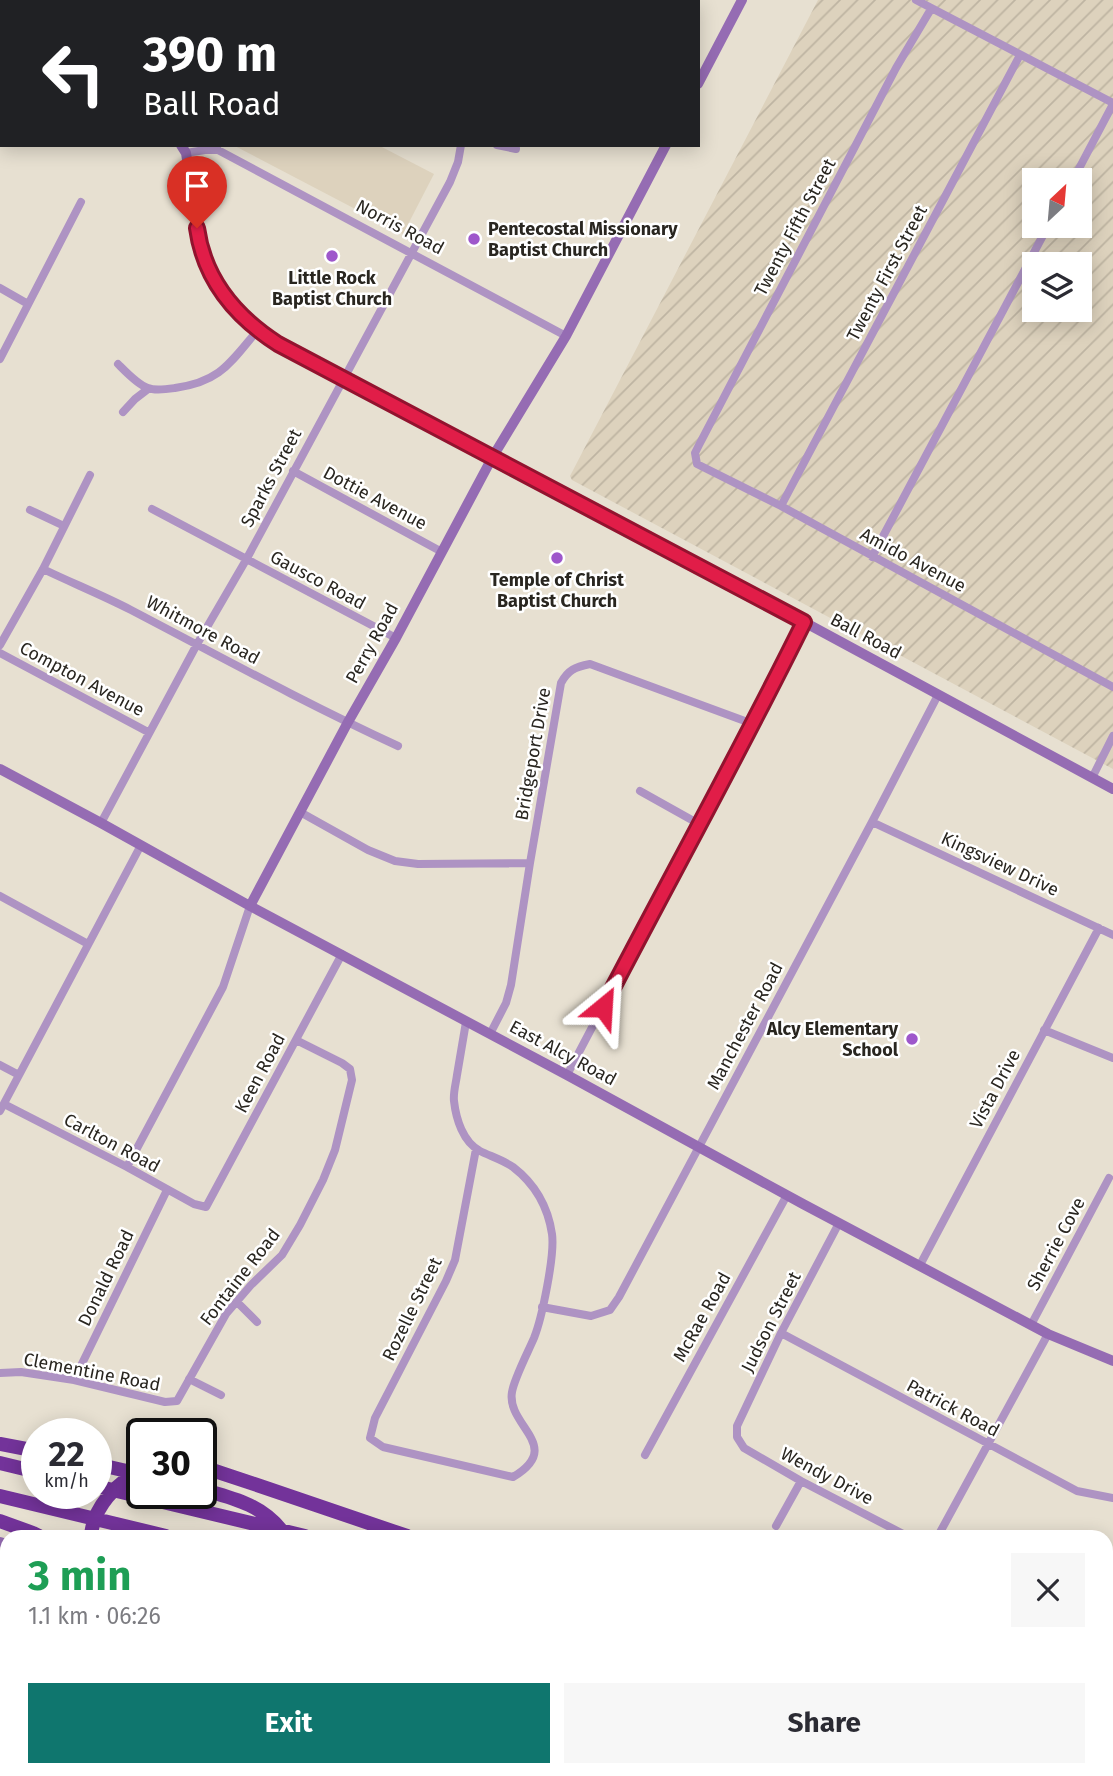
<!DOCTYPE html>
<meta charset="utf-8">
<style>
body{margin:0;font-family:"Fira Sans",sans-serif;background:#f7f7f7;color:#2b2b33;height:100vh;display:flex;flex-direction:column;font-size:26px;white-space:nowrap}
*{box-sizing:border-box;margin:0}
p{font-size:23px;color:#7c7c81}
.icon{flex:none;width:38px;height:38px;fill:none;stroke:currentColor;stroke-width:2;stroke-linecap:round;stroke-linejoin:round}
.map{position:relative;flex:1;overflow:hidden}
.panel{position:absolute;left:0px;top:1530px;width:1113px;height:247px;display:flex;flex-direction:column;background:#fff;border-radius:21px 21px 0 0;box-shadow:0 4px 18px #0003}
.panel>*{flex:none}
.guide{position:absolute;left:0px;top:0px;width:700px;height:147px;box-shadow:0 4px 18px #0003;background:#202124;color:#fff;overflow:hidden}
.needle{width:46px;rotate:26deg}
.controls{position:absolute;left:1022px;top:168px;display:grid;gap:14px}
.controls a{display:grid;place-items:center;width:70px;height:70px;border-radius:0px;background:#fff;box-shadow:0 4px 18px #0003;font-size:35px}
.speed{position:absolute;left:21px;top:1418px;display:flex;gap:14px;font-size:35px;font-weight:700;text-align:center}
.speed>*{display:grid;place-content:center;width:91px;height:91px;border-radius:50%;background:#fff;box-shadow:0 4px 18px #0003;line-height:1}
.speed small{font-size:18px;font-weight:400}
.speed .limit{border:4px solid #111;border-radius:10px;background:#fff;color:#111}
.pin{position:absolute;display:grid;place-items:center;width:60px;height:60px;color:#fff;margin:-72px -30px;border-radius:50% 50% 50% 0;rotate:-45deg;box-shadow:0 0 7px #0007}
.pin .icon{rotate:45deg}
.me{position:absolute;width:77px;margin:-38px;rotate:27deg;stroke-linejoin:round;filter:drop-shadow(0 0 5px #0008)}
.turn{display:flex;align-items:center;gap:24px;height:147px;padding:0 28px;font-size:32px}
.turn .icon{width:91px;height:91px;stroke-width:2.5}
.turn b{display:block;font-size:49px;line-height:60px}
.round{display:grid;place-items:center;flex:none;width:74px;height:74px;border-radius:0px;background:#f7f7f7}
.headline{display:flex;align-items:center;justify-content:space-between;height:119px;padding:0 28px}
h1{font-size:42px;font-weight:700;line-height:52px;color:#1e9e55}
.primary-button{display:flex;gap:14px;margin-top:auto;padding:14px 28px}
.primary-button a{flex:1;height:80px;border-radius:0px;background:#0f766e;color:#fff;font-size:28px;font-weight:700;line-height:80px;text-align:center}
.primary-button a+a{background:#f7f7f7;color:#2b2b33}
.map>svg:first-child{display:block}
.built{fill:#ddd2bd}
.industrial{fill:url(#industrial-furrows);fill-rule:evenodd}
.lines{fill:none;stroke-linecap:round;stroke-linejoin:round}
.street{stroke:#ae93c3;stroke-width:8}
.secondary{stroke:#956cb3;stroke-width:10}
.highway{stroke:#73339a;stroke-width:14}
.route-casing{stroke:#92132f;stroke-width:18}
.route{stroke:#e11d48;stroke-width:12}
.poi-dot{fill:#9e57cb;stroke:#fff;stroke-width:2.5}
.labels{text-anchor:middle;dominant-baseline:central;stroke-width:5;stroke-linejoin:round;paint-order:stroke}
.street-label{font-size:18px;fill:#292620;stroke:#fff}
.poi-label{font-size:18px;font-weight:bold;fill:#292620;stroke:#fff}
</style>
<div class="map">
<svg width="1113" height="1776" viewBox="0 0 1113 1776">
<defs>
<pattern id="industrial-furrows" width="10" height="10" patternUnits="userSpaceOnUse" patternTransform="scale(1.75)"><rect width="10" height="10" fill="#ddd2bd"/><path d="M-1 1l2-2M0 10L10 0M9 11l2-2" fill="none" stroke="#beb4a2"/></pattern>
</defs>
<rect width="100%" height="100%" fill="#e7e0d1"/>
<path class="built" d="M233,145H378L434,174L403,234Z"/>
<path class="industrial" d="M818,0H1113V769L572,480L570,476ZM1034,180H1080V226H1034ZM1034,264H1080V310H1034Z
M0,1556L7,1558V1769H46L45,1776H0Z"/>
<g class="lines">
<path class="street" d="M510,0L513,2
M916,0L1113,103
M24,2L25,0
M498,2L499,0
M582,2L583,0
M931,9L896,68L699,445L695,453L697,464L781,506L1113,687
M0,126L2,122
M497,145L516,149
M218,150L566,336
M186,153L205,150H218L215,145
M1073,180L1113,104
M0,288L28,304
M0,359L81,202
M118,364C125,371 138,385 148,388C155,391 168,389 175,388C220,382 230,363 257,331
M123,412L135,399L148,389
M293,471L442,552
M781,506L1020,55
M152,509L396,638
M30,510L64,526
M872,557L1048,226
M43,569C72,583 102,595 131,610C219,656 307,704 398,746
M0,645L43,569L90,475
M0,653L148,732
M1092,778L1113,736
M640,791L699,824
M300,812L368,850L395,861L418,864L530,863
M872,822L1113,935
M101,823L196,646L246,560L450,182L458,162L461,145
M0,896L88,944
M466,1022C463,1040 460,1057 457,1075C456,1083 453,1093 454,1101C456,1119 463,1142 480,1151C490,1156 503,1160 513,1167C535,1184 548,1207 552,1234C555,1255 542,1318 534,1338C528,1352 514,1379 512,1392C506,1426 565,1446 513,1477L383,1447L370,1438L375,1418L446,1281L455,1260L476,1149
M1044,1030L1113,1058
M490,1034L506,1003L511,985L530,863L561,683C568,670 575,667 590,664L753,724
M0,1065L19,1075
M567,1075L699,824L753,724L804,622
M4,1104L127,1167L194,1204L206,1207L342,954
M0,1111L141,845
M127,1167L223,987L250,906
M839,1223L781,1333L737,1426V1437L744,1448L801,1481L907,1536
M920,1265L1099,928
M237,1302L257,1322
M542,1307L591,1316L610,1310L619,1297L872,822L938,695
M1031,1325L1109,1178
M781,1333L1077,1491L1113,1498
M0,1373L21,1372L74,1380L165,1402L177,1401L226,1314L251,1285L282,1255L300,1225L323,1180L335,1150L352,1080L350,1069L342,1063L296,1040
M189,1379L221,1395
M74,1380L167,1190
M645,1455L787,1195
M776,1526L801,1481
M938,1536L1048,1334
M1106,1606L1113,1607"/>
<path class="secondary" d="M0,32L2,33
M698,84L742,0
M181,145L186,153C189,173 193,192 195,212C197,222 197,234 200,244C223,322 276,343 343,379L804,622L1113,789
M0,769L101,823L250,906L567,1075L803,1204L1048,1334L1113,1361
M250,906L348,722L396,638L492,458L566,336L666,145
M0,1542L7,1544
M980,1769L1006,1776
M385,1776L387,1769"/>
<path class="highway" d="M0,1444L37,1451
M0,1463L37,1472
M96,1464L140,1474
M201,1468L212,1470L260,1486L407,1536
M96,1486L305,1536
M201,1489C232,1498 261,1504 282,1531
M0,1496L166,1536
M0,1521L33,1533L39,1536
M91,1536C93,1508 116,1482 142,1471
M1106,1733L1113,1734
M1106,1767L1113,1769
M152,1769L153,1776
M163,1769L164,1776
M71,1776L73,1769
M205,1776L207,1769"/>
</g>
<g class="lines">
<defs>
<path id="route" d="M197,228C204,279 236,317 278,344L804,622C740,752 670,878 603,1007"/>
</defs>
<use href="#route" class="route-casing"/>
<use href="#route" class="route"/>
</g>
<g class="poi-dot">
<circle cx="474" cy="239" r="7"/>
<circle cx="332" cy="256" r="7"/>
<circle cx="557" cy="558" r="7"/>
<circle cx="912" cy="1039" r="7"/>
</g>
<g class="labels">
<g class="street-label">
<text transform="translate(400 227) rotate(28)">Norris Road</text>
<text transform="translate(795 227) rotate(-62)">Twenty Fifth Street</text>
<text transform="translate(887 273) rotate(-62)">Twenty First Street</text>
<text transform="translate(271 478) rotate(-62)">Sparks Street</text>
<text transform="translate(375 498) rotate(28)">Dottie Avenue</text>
<text transform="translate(913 560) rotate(28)">Amido Avenue</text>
<text transform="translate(318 580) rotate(28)">Gausco Road</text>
<text transform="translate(203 630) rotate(28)">Whitmore Road</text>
<text transform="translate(866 636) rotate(28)">Ball Road</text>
<text transform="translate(372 643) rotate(-61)">Perry Road</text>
<text transform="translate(82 679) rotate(28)">Compton Avenue</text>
<text transform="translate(533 754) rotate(-80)">Bridgeport Drive</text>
<text transform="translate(1000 864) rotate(25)">Kingsview Drive</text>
<text transform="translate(745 1026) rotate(-62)">Manchester Road</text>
<text transform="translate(563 1053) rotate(28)">East Alcy Road</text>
<text transform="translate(260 1073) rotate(-62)">Keen Road</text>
<text transform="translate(995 1089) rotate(-62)">Vista Drive</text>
<text transform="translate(112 1143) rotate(28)">Carlton Road</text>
<text transform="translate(1056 1244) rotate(-62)">Sherrie Cove</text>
<text transform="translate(240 1277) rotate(-52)">Fontaine Road</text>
<text transform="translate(106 1278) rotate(-64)">Donald Road</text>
<text transform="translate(412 1309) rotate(-64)">Rozelle Street</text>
<text transform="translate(702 1317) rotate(-61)">McRae Road</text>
<text transform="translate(771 1322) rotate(-63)">Judson Street</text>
<text transform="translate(92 1372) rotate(11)">Clementine Road</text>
<text transform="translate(953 1408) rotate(28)">Patrick Road</text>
<text transform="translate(827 1476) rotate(28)">Wendy Drive</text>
</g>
<g class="poi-label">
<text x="488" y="229" text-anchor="start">Pentecostal Missionary<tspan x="488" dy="21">Baptist Church</tspan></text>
<text x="332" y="278">Little Rock<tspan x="332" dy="21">Baptist Church</tspan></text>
<text x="557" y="580">Temple of Christ<tspan x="557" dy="21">Baptist Church</tspan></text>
<text x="898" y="1029" text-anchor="end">Alcy Elementary<tspan x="898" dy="21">School</tspan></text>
</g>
</g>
</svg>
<div class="controls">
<a><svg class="needle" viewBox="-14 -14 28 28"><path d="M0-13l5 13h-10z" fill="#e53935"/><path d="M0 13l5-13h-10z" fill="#7c7c81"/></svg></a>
<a><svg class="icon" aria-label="layers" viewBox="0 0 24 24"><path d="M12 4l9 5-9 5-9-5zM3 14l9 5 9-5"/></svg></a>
</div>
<div class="speed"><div>22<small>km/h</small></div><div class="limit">30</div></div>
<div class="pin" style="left:197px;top:228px;background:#d93025"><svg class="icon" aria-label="arrive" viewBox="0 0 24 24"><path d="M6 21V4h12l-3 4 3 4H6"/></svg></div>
<svg class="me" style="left:603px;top:1007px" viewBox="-20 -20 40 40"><path d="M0-17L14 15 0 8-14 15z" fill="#e11d48" stroke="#fff" stroke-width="4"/></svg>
<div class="guide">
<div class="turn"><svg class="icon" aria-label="left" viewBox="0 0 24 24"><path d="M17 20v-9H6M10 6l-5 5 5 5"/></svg><div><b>390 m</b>Ball Road</div></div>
</div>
<section class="panel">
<div class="headline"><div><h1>3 min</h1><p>1.1 km · 06:26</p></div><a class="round"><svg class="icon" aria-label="close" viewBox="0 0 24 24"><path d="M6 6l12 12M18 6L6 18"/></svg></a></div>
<div class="primary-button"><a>Exit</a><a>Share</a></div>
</section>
</div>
